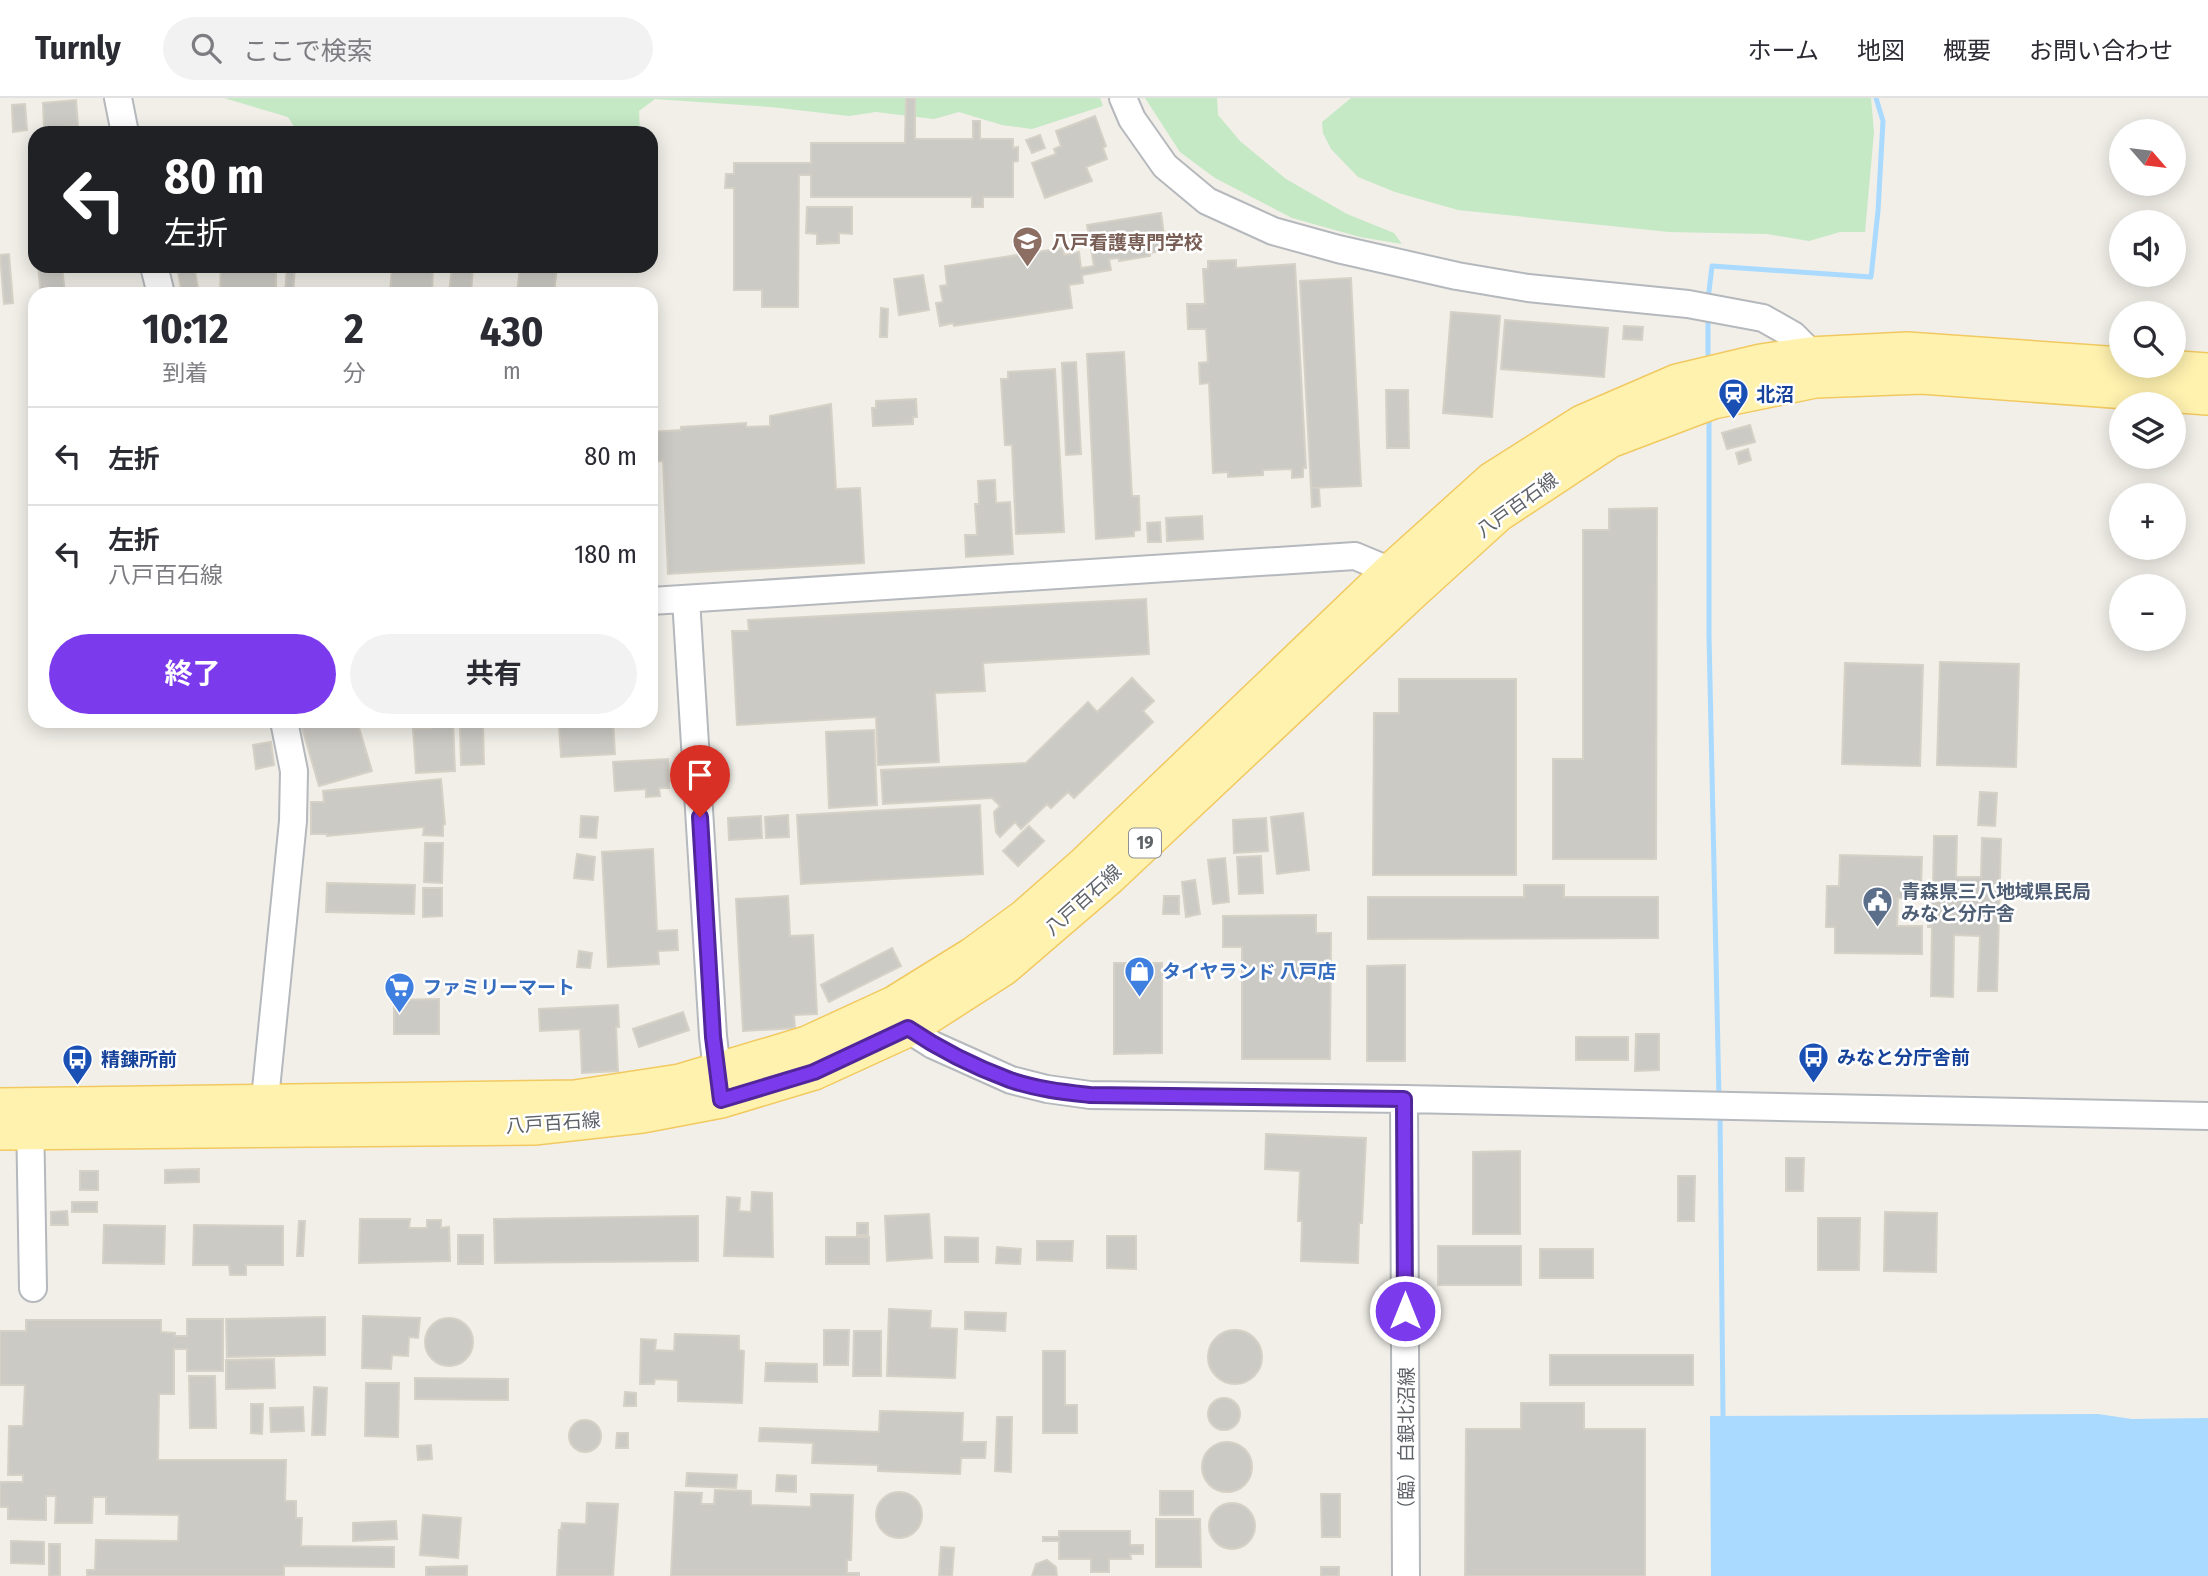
<!DOCTYPE html>
<html lang="ja">
<meta charset="utf-8">
<style>
body{margin:0;font-family:"Fira Sans Condensed","Noto Sans JP",sans-serif;background:#f2f2f3;color:#2b2b33;height:100vh;display:flex;flex-direction:column;font-size:26px;white-space:nowrap}
*{box-sizing:border-box;margin:0}
p{font-size:23px;color:#7c7c81}
.icon{flex:none;width:38px;height:38px;fill:none;stroke:currentColor;stroke-width:2;stroke-linecap:round;stroke-linejoin:round}
.map{position:relative;flex:1;overflow:hidden}
.sheet{position:absolute;left:28px;top:189px;width:630px;height:441px;display:flex;flex-direction:column;background:#fff;border-radius:21px;box-shadow:0 4px 18px #0003}
.sheet>*{flex:none}
.hud{position:absolute;left:28px;top:28px;width:630px;height:147px;border-radius:21px;box-shadow:0 4px 18px #0003;background:#202124;color:#fff;overflow:hidden}
.needle{width:46px;rotate:118deg}
.buttons{position:absolute;left:2109px;top:21px;display:grid;gap:14px}
.buttons a{display:grid;place-items:center;width:77px;height:77px;border-radius:50%;background:#fff;box-shadow:0 4px 18px #0003;font-size:35px}
.pin{position:absolute;display:grid;place-items:center;width:60px;height:60px;color:#fff;margin:-72px -30px;border-radius:50% 50% 50% 0;rotate:-45deg;box-shadow:0 0 7px #0007}
.pin .icon{rotate:45deg}
.me{position:absolute;width:77px;margin:-38px;rotate:0deg;stroke-linejoin:round;filter:drop-shadow(0 0 5px #0008)}
.turn{display:flex;align-items:center;gap:24px;height:147px;padding:0 21px;font-size:32px}
.turn .icon{width:91px;height:91px;stroke-width:2.5}
.turn b{display:block;font-size:49px;line-height:60px}
.eta{display:flex;justify-content:space-evenly;align-items:center;height:119px;text-align:center}
.eta b{font-size:42px;font-weight:700;line-height:49px}
.button{display:flex;gap:14px;margin-top:auto;padding:14px 21px}
.button a{flex:1;height:80px;border-radius:42px;background:#7c3aed;color:#fff;font-size:28px;font-weight:700;line-height:80px;text-align:center}
.button a+a{background:#f2f2f3;color:#2b2b33}
ul{padding:0;list-style:none}
li{display:flex;align-items:center;gap:21px;height:98px;padding:0 21px;border-top:2px solid #e1e1e2}
li div{flex:1}
li b{display:block;font-size:26px}
li em{font-style:normal}
header{display:flex;align-items:center;gap:42px;box-sizing:border-box;height:98px;padding:0 35px;background:#fff;border-bottom:2px solid #e1e1e2}
header strong{font-size:33px}
nav{display:flex;gap:38px;margin-inline-start:auto;font-size:24px}
.search{width:490px;height:63px;background:#f2f2f3;display:flex;align-items:center;gap:18px;box-sizing:border-box;padding:0 24px;border-radius:38px;color:#7c7c81;font-size:26px}
.map>svg:first-child{display:block}
.green{fill:#c5e8c5}
.water{fill:#aadaff}
.lines{fill:none;stroke-linecap:round;stroke-linejoin:round}
.stream{stroke:#aadaff;stroke-width:5}
.building{fill:#cccac5;stroke:#d6d1c6;stroke-width:2}
.minor-casing{stroke:#b5b8bc;stroke-width:30}
.major-casing{stroke:#f2c960;stroke-width:38}
.minor{stroke:#fff;stroke-width:26}
.major{stroke:#fff2af;stroke-width:35}
.route-casing{stroke:#51269a;stroke-width:18}
.route{stroke:#7c3aed;stroke-width:12}
.labels{text-anchor:middle;dominant-baseline:central;stroke-width:5;stroke-linejoin:round;paint-order:stroke}
.shield{fill:#fff;stroke:#8f9295;stroke-width:2}
.shield-label{font-size:18px;font-weight:bold;fill:#5f6368}
.education-label{font-size:19px;font-weight:bold;fill:#785e54;stroke:#fff;text-anchor:start}
.transit-label{font-size:19px;font-weight:bold;fill:#164399;stroke:#fff;text-anchor:start}
.street-label{font-size:19px;fill:#5f6368;stroke:#fff}
.service-label{font-size:19px;font-weight:bold;fill:#4e5e75;stroke:#fff;text-anchor:start}
.shop-label{font-size:19px;font-weight:bold;fill:#366cbe;stroke:#fff;text-anchor:start}
</style>
<header>
<strong>Turnly</strong>
<div class="search"><svg class="icon" aria-label="search" viewBox="0 0 24 24"><circle cx="10" cy="10" r="6"/><path d="M15 15l6 6"/></svg>ここで検索</div>
<nav><a>ホーム</a><a>地図</a><a>概要</a><a>お問い合わせ</a></nav>
</header>
<div class="map">
<svg width="2208" height="1478" viewBox="0 0 2208 1478">
<rect width="100%" height="100%" fill="#f1efe8"/>
<path class="green" d="M224,0H1100L1103,8L1032,31L1002,27L959,14L934,21L876,14L849,18L771,9L655,1L639,13L640,35H308L296,32L288,19Z
M1145,0H1217L1218,17L1240,43L1286,81L1347,116L1394,135L1402,146L1360,139L1292,120L1215,80L1180,54Z
M1351,0H1871L1874,34L1865,134H1840L1809,143L1767,136L1669,134L1458,112L1395,94L1358,79L1331,51L1323,35L1322,24Z"/>
<path class="water" d="M2098,1316L2132,1321L2208,1320V1478H1711L1710,1318Z"/>
<g class="lines">
<path class="stream" d="M1708,202L1712,168L1871,179L1878,113L1883,23L1876,0
M1708,219V265
M1709,317V537L1719,1000
M1720,1017L1723,1317"/>
</g>
<path class="building" d="M906,0H915V41H973V23H980V41H1013V50L1018,49V63L1013,64V99H983V109H972V99H811V77H799L798,209H762V192H734V90H725L726,76H734V65H811V45H905Z
M76,2L78,28L44,30L43,5Z
M25,6L27,32L13,34L12,7Z
M1095,18L1106,48L1103,50L1107,61L1086,69L1092,83L1045,100L1032,65L1056,56L1054,51L1061,48L1056,33Z
M1040,37L1045,50L1032,55L1026,42Z
M807,109H852V136L839,135V145L817,146V136L806,135Z
M1161,115L1166,152L1150,155V158L1119,163V160L1109,161L1111,172L1082,177L1083,185L1069,187L1072,210L954,228L953,225L940,228L936,205L943,204L940,188L947,187L945,168L1063,150L1064,157L1079,154L1081,170L1094,168L1087,127Z
M9,156L13,205L4,206L0,157Z
M1236,162V170L1295,166L1306,370H1303V379L1292,380V371L1263,372V377L1228,379V374L1213,375L1209,285L1200,286L1199,265L1208,264L1206,231H1188L1187,206H1205L1203,171H1208V163Z
M38,168H62L65,196H41Z
M177,168H194L199,196H182Z
M221,168H276V196H220Z
M287,168H295L293,196H285Z
M392,168H433L432,196H390Z
M452,168H473L471,196H449Z
M520,168H557L554,196H517Z
M923,177L929,212L899,217L894,181Z
M1351,180L1361,388L1311,390L1300,183Z
M881,210L888,211L887,239H880Z
M1451,214L1500,218L1492,319L1443,315Z
M1505,222L1608,230L1604,279L1501,271Z
M1624,228L1643,229L1642,242L1623,241Z
M1124,254L1132,398H1139L1140,432L1134,433V438L1096,441L1087,256Z
M1076,264L1081,356L1066,357L1062,265Z
M1055,271L1064,434L1016,436L1012,347H1005L1001,281H1008V274Z
M1386,292H1408L1409,350H1387Z
M916,301L917,319H913V326L873,328L872,310H876V303Z
M831,306L836,391L860,390L864,465L668,476L663,363L651,364V334L681,332V329L746,325V329L770,328V318Z
M1750,327L1755,344L1727,351L1722,335Z
M1748,351L1751,362L1739,366L1736,355Z
M995,382L996,405L1010,404L1013,456L966,459L965,437H977L975,406H979L978,383Z
M1311,390H1319L1320,408L1312,409Z
M1657,410L1656,761H1553V661H1583V432H1609V411Z
M1202,418L1203,441L1167,443L1166,420Z
M1160,424L1161,444H1148L1147,425Z
M1146,501L1149,556L983,565L985,593L935,595L939,664L878,667L876,619L737,627L732,533H749L748,522Z
M1940,564L2019,566L2016,669L1937,667Z
M1845,565L1923,567L1920,668L1842,666Z
M1132,580L1154,603L1143,613L1153,624L1074,700L1068,694L1051,710L1047,706L1021,731L1015,724L1000,739L996,734L994,714L1000,708L992,700L883,706L881,672L1026,665L1088,604L1097,614Z
M1399,581H1516V777H1373L1374,615H1399Z
M300,623H357L372,673L319,688Z
M431,623H453L455,673L416,675L413,631L432,630Z
M551,623H613L615,656L561,659L559,628L552,629Z
M483,628L484,666L461,667L460,629Z
M874,632L877,707L829,710L826,634Z
M271,644L274,667L256,671L253,647Z
M668,661L669,690H659L660,698L646,699V691L615,693L613,664Z
M441,681L445,726L443,727V738L423,737L424,729L327,738V736H311V704H324L323,693Z
M1980,694L1997,695L1995,728L1978,727Z
M980,707L983,776L801,786L797,717Z
M1303,715L1309,772L1277,776L1271,719Z
M788,717L789,739L766,740L765,719Z
M581,718L598,719L596,740L580,739Z
M761,718L762,740L729,742L728,720Z
M1266,720L1268,753L1234,755L1233,722Z
M1029,728L1044,743L1018,768L1003,753Z
M1934,738H1957L1956,779H1981L1982,740L2001,741L1997,893H1978L1980,838L1954,837L1953,899L1931,898L1932,829H1928L1929,800H1898L1897,828H1922V856L1835,855V829H1826L1827,788H1839L1840,757L1922,759L1921,790H1929L1933,789Z
M425,745H443L442,785L424,784Z
M653,751L657,833L677,832L678,852L658,853L659,866L608,869L602,754Z
M577,756L595,759L593,782L574,780Z
M1261,758L1263,795L1239,796L1237,759Z
M1225,760L1229,804L1213,806L1208,762Z
M1195,782L1200,816L1186,819L1182,784Z
M327,785L415,787L414,816L326,814Z
M1524,787H1564V799H1658V840L1368,841V799H1524Z
M423,790H442V818L423,819Z
M788,798L790,838L813,837L817,916L794,917L795,930L743,933L736,801Z
M1164,798H1179V816H1163Z
M1316,817V835H1331L1330,961H1242V849H1223V818Z
M892,850L901,868L829,904L821,887Z
M579,853L592,855L590,870L577,869Z
M1114,865H1162V955L1114,956Z
M1405,867V963H1367V868Z
M439,901V936H394V902Z
M618,907L619,929H616L618,973L582,975L580,931L540,933L539,911Z
M683,914L689,932L639,949L633,931Z
M1636,936H1659V972L1635,973Z
M1576,939H1628V962H1576Z
M1266,1036L1366,1040L1362,1125H1359L1358,1165L1301,1163L1302,1123H1298L1300,1073L1265,1071Z
M1520,1053V1136H1473V1054Z
M1786,1060H1804L1803,1093H1786Z
M199,1071V1084L165,1085V1072Z
M80,1073H98V1092H80Z
M1678,1078H1695L1694,1123H1678Z
M752,1094L772,1095L773,1159L724,1158L727,1099L740,1100L739,1113L751,1114Z
M72,1104H97V1114H72Z
M67,1113L68,1127H51V1114Z
M1885,1114L1937,1115L1936,1174L1884,1173Z
M929,1116L932,1160L887,1163L885,1118Z
M698,1118V1163L495,1165L494,1121Z
M1818,1120H1860L1859,1172H1818Z
M360,1121H410L409,1130H427V1122H441V1130L449,1129L450,1163L359,1165Z
M299,1123H305L303,1158H297Z
M857,1125H868V1137H857Z
M104,1127L165,1128L164,1166L103,1165Z
M194,1127L283,1128V1167H246V1177H230L229,1167H193Z
M458,1137H483V1166H458Z
M1107,1138H1136V1171L1107,1170Z
M826,1139H869V1166H826Z
M945,1139L978,1140V1164H945Z
M1037,1143H1073L1072,1163L1037,1162Z
M1438,1148H1521V1187H1438Z
M997,1149L1021,1151L1020,1166L996,1165Z
M1540,1151H1593V1180H1540Z
M889,1211L931,1213L930,1230L957,1231L955,1280L887,1278Z
M965,1214L1006,1215L1005,1233L965,1231Z
M363,1218L420,1220L418,1240L409,1239L408,1258L392,1257L391,1271L362,1270Z
M325,1219V1257L227,1259L226,1221Z
M425 1244a24 24 0 1 1 48 0a24 24 0 1 1-48 0Z
M187,1221H223V1273H187V1251H174V1296H159L158,1362H286L285,1403H296V1420H302L301,1448L394,1449V1469L284,1468V1478H87V1472H95L96,1442L178,1443L179,1417L106,1416V1399H93L92,1425H55L56,1398H46V1422L8,1421V1409H0V1384H23V1377H8L9,1328H23L25,1287H0V1233H26V1222H161V1234L175,1235V1238H187Z
M1208 1259a27 27 0 1 1 54 0a27 27 0 1 1-54 0Z
M824,1232H849L848,1267H824Z
M854,1233H881V1278H853Z
M675,1236L739,1238V1252L744,1253L742,1305L678,1303V1282L655,1281L654,1286H640L641,1241L656,1242L655,1252L674,1253Z
M1043,1253H1065V1307H1077V1335H1043Z
M1550,1257H1693V1287H1550Z
M274,1261L275,1290L226,1291V1262Z
M766,1265L817,1266V1284L765,1283Z
M189,1278H215L216,1330H190Z
M415,1280L508,1281V1302L415,1301Z
M366,1285H399L398,1339L365,1338Z
M314,1289L327,1290L325,1337H312Z
M625,1294L636,1295V1308H624Z
M1208 1316a16 16 0 1 1 32 0a16 16 0 1 1-32 0Z
M1521,1305H1584V1331H1645V1478H1465L1466,1331H1521Z
M251,1306H263L262,1336L251,1335Z
M303,1309L304,1333L271,1334L270,1310Z
M880,1313L963,1315L962,1344H986L985,1360H961L960,1376L878,1373V1367L812,1365L813,1345L759,1343L760,1330L879,1334Z
M997,1319H1012L1011,1374L995,1373Z
M569 1338a16 16 0 1 1 32 0a16 16 0 1 1-32 0Z
M617,1335H628V1350H616Z
M1202 1369a25 25 0 1 1 50 0a25 25 0 1 1-50 0Z
M431,1347L432,1361L418,1362L417,1348Z
M687,1375L737,1377L736,1390L686,1388Z
M777,1377L796,1378V1394L776,1393Z
M715,1392L751,1393V1407L811,1409V1396L853,1397L851,1462H847V1475H859V1478H671L675,1394L702,1395L701,1406H714Z
M1160,1393H1193V1417H1160Z
M876 1417a23 23 0 1 1 46 0a23 23 0 1 1-46 0Z
M1321,1396H1340V1439H1322Z
M587,1405L618,1406L613,1478H557L559,1432H561L562,1425L586,1426Z
M1209 1428a23 23 0 1 1 46 0a23 23 0 1 1-46 0Z
M423,1417L461,1420L458,1460L420,1457Z
M1156,1421H1200L1201,1469H1156Z
M396,1423L397,1441L353,1443V1425Z
M1059,1433H1130V1447H1143V1456H1130L1131,1461H1109V1474H1091V1461H1059V1443H1043V1439H1059Z
M11,1443L44,1444V1466L11,1465Z
M49,1446H60V1478H49Z
M941,1449L954,1450L952,1478H939Z
M1047,1462L1056,1469L1057,1478H1032L1036,1466Z
M467,1468V1478H426V1469Z
M1321,1469H1339V1478H1321Z"/>
<g class="lines">
<defs>
<path id="minor" d="M118,0L125,35
M1123,0L1132,21L1165,68L1207,103L1273,133L1338,151L1457,178L1528,190L1688,206L1763,220L1793,237L1804,248L1809,257L1812,270
M154,168L161,196
M686,501L713,938L719,990
M651,503L1355,458L1391,473L1402,486
M900,917L908,931L933,947L1011,982L1047,991L1090,997L1404,1001L2208,1018
M1404,1001L1406,1478
M30,1017L33,1190
M263,1021L293,723L294,673L284,623"/>
<path id="major" d="M2138,268L2208,273
M0,1008L575,1000L680,984L807,946L894,906L973,857L1025,819L1084,767L1391,473L1492,382L1582,325L1677,284L1761,264L1809,257L1907,252L2121,267
M0,1034L534,1029L642,1017L721,1002L814,974L908,931L1003,870L1109,779L1411,495L1498,416L1610,342L1713,303L1815,282L1922,278L2208,299"/>
</defs>
<use href="#minor" class="minor-casing"/>
<use href="#major" class="major-casing"/>
<use href="#minor" class="minor"/>
<use href="#major" class="major"/>
</g>
<g class="lines">
<defs>
<path id="route" d="M700,719L713,939L721,1002L814,974L908,930C939,951 975,969 1010,982C1036,991 1064,994 1090,997L1404,1001L1405,1213"/>
</defs>
<use href="#route" class="route-casing"/>
<use href="#route" class="route"/>
</g>
<defs>
<symbol id="university-pin" viewBox="-11 -11 22 30"><path d="M0 17L-7.5 6A9.5 9.5 0 1 1 7.5 6Z" fill="#8d6e63" stroke="#fff"/><path d="M0-5L7-2L0 1L-7-2ZM-4 1L0 2.5L4 1V4Q0 6-4 4Z" fill="#fff"/></symbol>
<symbol id="station-pin" viewBox="-11 -11 22 30"><path d="M0 17L-7.5 6A9.5 9.5 0 1 1 7.5 6Z" fill="#1a4fb4" stroke="#fff"/><path d="M-3-6H3Q5-6 5-4V2Q5 4 3 4L4.5 6H3L1.5 4h-3L-3 6H-4.5L-3 4Q-5 4-5 2V-4Q-5-6-3-6ZM-3.5-4v3h7v-3ZM-3.5 1v1.5H-2V1ZM2 1v1.5H3.5V1Z" fill="#fff"/></symbol>
<symbol id="civic-pin" viewBox="-11 -11 22 30"><path d="M0 17L-7.5 6A9.5 9.5 0 1 1 7.5 6Z" fill="#5c6f8a" stroke="#fff"/><path d="M-.6-6.5H3V-4.5H.6V-3L4-1V1h2V6H-6V1h2V-1L-.6-3ZM-1.2 2.5V6h2.4V2.5Z" fill="#fff"/></symbol>
<symbol id="shop-pin" viewBox="-11 -11 22 30"><path d="M0 17L-7.5 6A9.5 9.5 0 1 1 7.5 6Z" fill="#3f7fe0" stroke="#fff"/><path d="M-5-2.5h2.3a2.7 3.5 0 0 1 5.4 0H5L5.5 6h-11ZM-1.5-2.5h3a1.5 2.3 0 0 0-3 0Z" fill="#fff"/></symbol>
<symbol id="supermarket-pin" viewBox="-11 -11 22 30"><path d="M0 17L-7.5 6A9.5 9.5 0 1 1 7.5 6Z" fill="#3f7fe0" stroke="#fff"/><path d="M-6-5.5h2.5l.6 2H6L4.5 2H-2.5L-4.4-4H-6ZM-1.5 3.2a1.3 1.3 0 1 0 .1 0ZM3 3.2a1.3 1.3 0 1 0 .1 0Z" fill="#fff"/></symbol>
<symbol id="bus-pin" viewBox="-11 -11 22 30"><path d="M0 17L-7.5 6A9.5 9.5 0 1 1 7.5 6Z" fill="#1a4fb4" stroke="#fff"/><path d="M-5-6H5V4H4V6H2V4H-2V6H-4V4H-5ZM-3.5-4V0h7V-4ZM-3.5 1.2v1.5H-2V1.2ZM2 1.2v1.5H3.5V1.2Z" fill="#fff"/></symbol>
</defs>
<g fill-rule="evenodd">
<use href="#university-pin" x="1010" y="126" width="35" height="47"/>
<use href="#station-pin" x="1716" y="278" width="35" height="47"/>
<use href="#civic-pin" x="1860" y="786" width="35" height="47"/>
<use href="#shop-pin" x="1122" y="856" width="35" height="47"/>
<use href="#supermarket-pin" x="382" y="872" width="35" height="47"/>
<use href="#bus-pin" x="1796" y="942" width="35" height="47"/>
<use href="#bus-pin" x="60" y="944" width="35" height="47"/>
</g>
<g class="labels">
<rect class="shield" x="1129" y="730.5" width="32" height="29" rx="5"/>
<g class="shield-label">
<text x="1145" y="745">19</text>
</g>
<g class="education-label">
<text x="1051" y="144">八戸看護専門学校</text>
</g>
<g class="transit-label">
<text x="1756" y="296">北沼</text>
<text x="1837" y="959">みなと分庁舎前</text>
<text x="101" y="961">精錬所前</text>
</g>
<g class="street-label">
<text transform="translate(1517 407) rotate(-36)">八戸百石線</text>
<text transform="translate(1083 802) rotate(-42)">八戸百石線</text>
<text transform="translate(553 1025) rotate(-4)">八戸百石線</text>
<text transform="translate(1406 1345) rotate(-90)">（臨）白銀北沼線</text>
</g>
<g class="service-label">
<text x="1901" y="793">青森県三八地域県民局<tspan x="1901" dy="22">みなと分庁舎</tspan></text>
</g>
<g class="shop-label">
<text x="1162" y="873">タイヤランド 八戸店</text>
<text x="423" y="889">ファミリーマート</text>
</g>
</g>
</svg>
<div class="buttons">
<a><svg class="needle" viewBox="-14 -14 28 28"><path d="M0-13l5 13h-10z" fill="#e53935"/><path d="M0 13l5-13h-10z" fill="#7c7c81"/></svg></a>
<a><svg class="icon" aria-label="sound" viewBox="0 0 24 24"><path d="M4 9h4l5-4v14l-5-4H4zM17 9q2 3 0 6"/></svg></a>
<a><svg class="icon" aria-label="search" viewBox="0 0 24 24"><circle cx="10" cy="10" r="6"/><path d="M15 15l6 6"/></svg></a>
<a><svg class="icon" aria-label="layers" viewBox="0 0 24 24"><path d="M12 4l9 5-9 5-9-5zM3 14l9 5 9-5"/></svg></a>
<a>+</a>
<a>−</a>
</div>
<div class="pin" style="left:700px;top:719px;background:#d93025"><svg class="icon" aria-label="arrive" viewBox="0 0 24 24"><path d="M6 21V4h12l-3 4 3 4H6"/></svg></div>
<svg class="me" style="left:1405px;top:1213px" viewBox="-20 -20 40 40"><circle r="17" fill="#7c3aed" stroke="#fff" stroke-width="3"/><path d="M0-11L8 9 0 5-8 9z" fill="#fff"/></svg>
<div class="hud">
<div class="turn"><svg class="icon" aria-label="left" viewBox="0 0 24 24"><path d="M17 20v-9H6M10 6l-5 5 5 5"/></svg><div><b>80 m</b>左折</div></div>
</div>
<section class="sheet">
<div class="eta">
<div><b>10:12</b><p>到着</p></div>
<div><b>2</b><p>分</p></div>
<div><b>430</b><p>m</p></div>
</div>
<ul>
<li><svg class="icon" aria-label="left" viewBox="0 0 24 24"><path d="M17 20v-9H6M10 6l-5 5 5 5"/></svg><div><b>左折</b></div><em>80 m</em></li>
<li><svg class="icon" aria-label="left" viewBox="0 0 24 24"><path d="M17 20v-9H6M10 6l-5 5 5 5"/></svg><div><b>左折</b><p>八戸百石線</p></div><em>180 m</em></li>
</ul>
<div class="button"><a>終了</a><a>共有</a></div>
</section>
</div>
